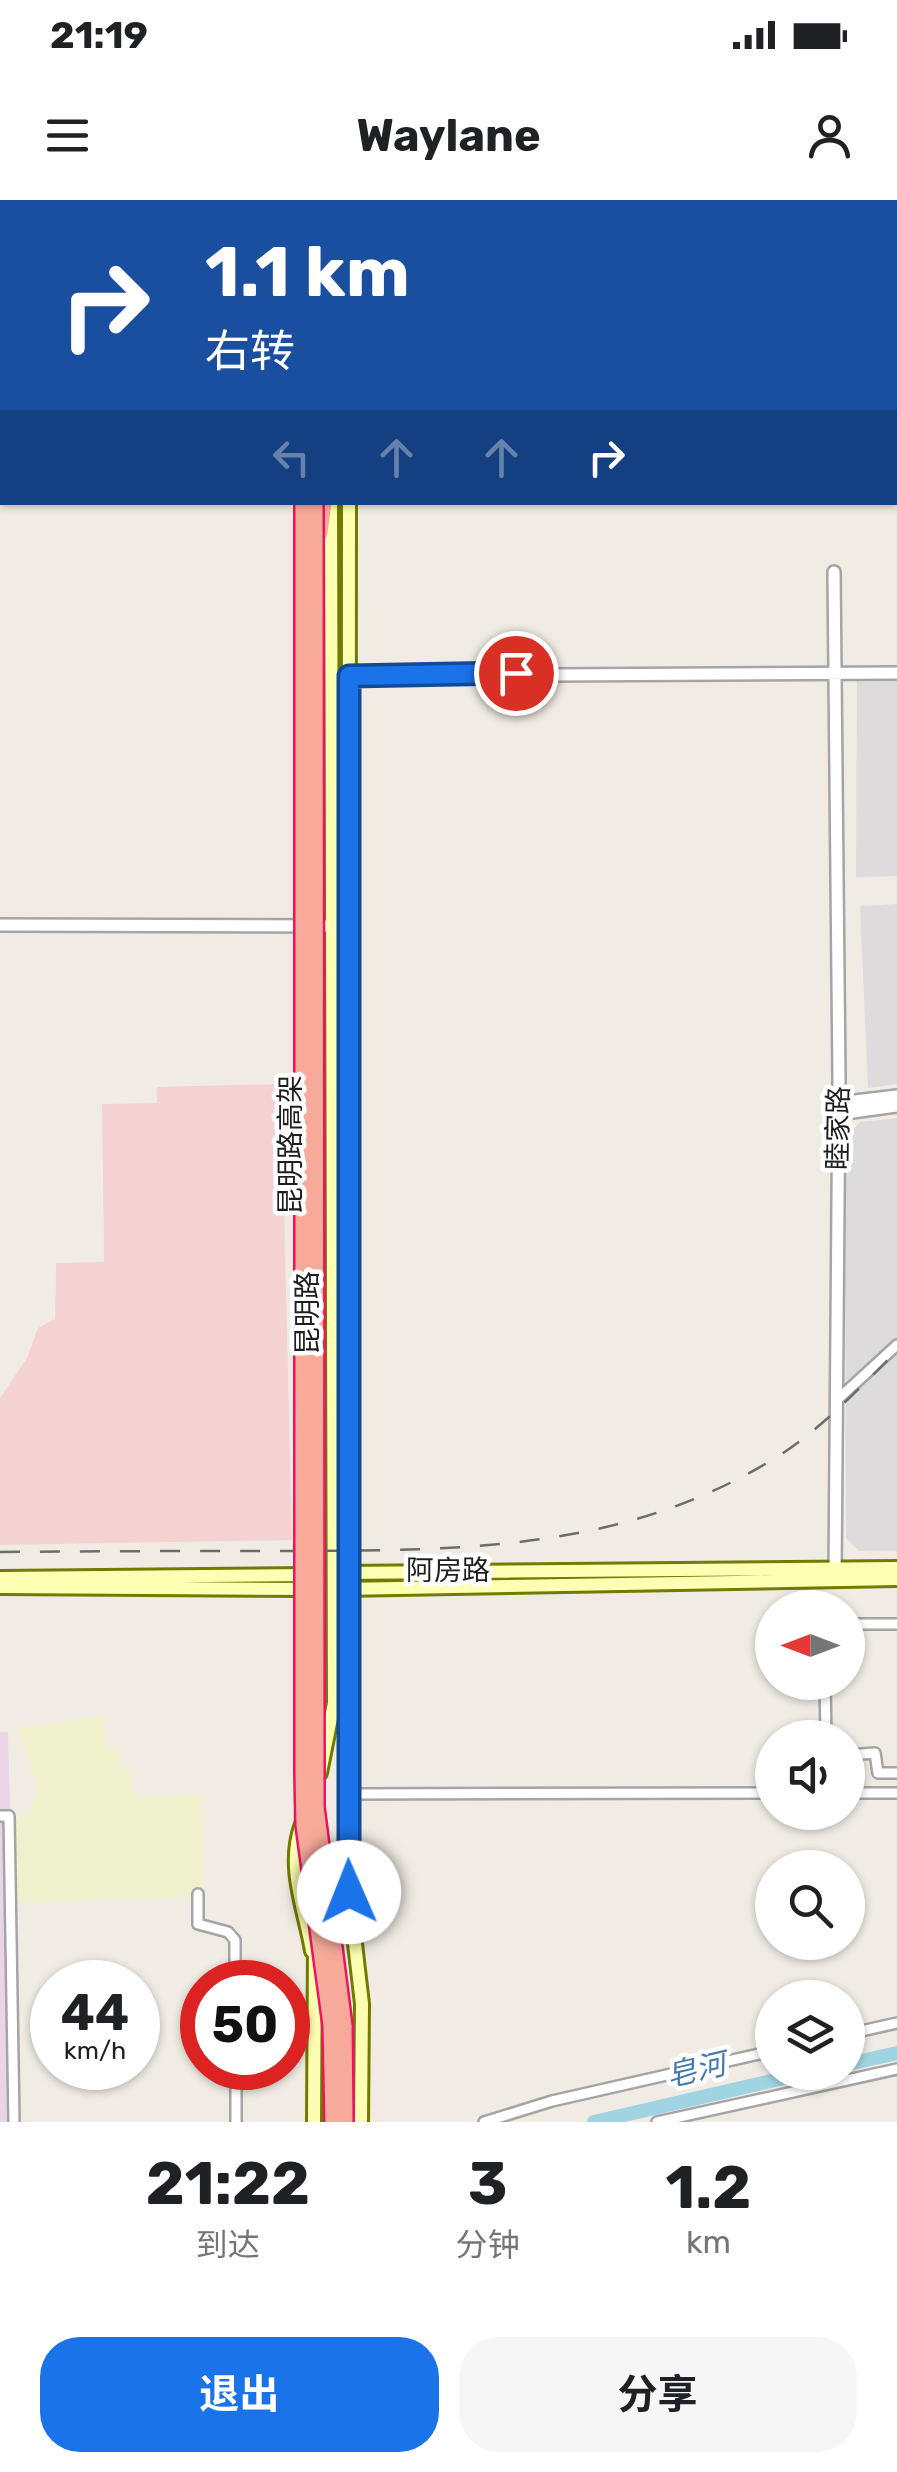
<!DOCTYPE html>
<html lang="zh">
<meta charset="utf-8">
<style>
body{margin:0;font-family:Rubik,"Noto Sans SC",sans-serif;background:#f6f6f6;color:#202124;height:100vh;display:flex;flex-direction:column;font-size:38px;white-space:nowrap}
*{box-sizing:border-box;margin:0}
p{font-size:32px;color:#757577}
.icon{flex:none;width:55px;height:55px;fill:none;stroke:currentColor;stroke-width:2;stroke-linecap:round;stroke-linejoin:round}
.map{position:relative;height:1922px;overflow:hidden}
.side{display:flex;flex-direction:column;background:#fff;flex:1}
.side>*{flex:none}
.banner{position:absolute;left:0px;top:0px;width:898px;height:305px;box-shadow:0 2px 8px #0004;background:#1a4fa0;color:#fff;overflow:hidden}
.needle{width:65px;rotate:270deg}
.fabs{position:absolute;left:755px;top:1390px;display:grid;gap:20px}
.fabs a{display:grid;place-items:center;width:110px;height:110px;border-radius:50%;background:#fff;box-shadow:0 2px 8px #0004;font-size:50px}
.speed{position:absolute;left:30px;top:1760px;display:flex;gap:20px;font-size:50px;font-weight:700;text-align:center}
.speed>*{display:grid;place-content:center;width:130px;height:130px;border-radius:50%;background:#fff;box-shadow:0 2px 8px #0004;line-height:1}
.speed small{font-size:25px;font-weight:400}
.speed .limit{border:15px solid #d22;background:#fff;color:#111}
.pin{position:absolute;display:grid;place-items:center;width:85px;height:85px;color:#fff;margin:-42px;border:5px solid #fff;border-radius:50%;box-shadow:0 2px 10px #0007}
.me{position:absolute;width:110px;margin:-55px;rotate:359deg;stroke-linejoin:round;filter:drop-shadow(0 0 8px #0008)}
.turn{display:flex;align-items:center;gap:35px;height:210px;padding:0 40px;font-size:45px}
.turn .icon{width:130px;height:130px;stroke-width:2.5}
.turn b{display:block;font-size:70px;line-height:85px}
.lanes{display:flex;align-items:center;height:95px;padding:0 40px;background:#0003;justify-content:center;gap:50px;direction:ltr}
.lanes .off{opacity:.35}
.eta{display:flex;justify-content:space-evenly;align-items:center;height:170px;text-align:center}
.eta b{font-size:60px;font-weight:700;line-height:70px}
.cta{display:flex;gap:20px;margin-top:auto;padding:20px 40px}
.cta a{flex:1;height:115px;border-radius:40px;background:#1a73e8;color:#fff;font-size:40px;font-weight:700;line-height:115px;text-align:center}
.cta a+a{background:#f6f6f6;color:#202124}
.status{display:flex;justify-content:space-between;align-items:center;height:70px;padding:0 50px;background:#fff;direction:ltr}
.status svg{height:28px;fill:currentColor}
header{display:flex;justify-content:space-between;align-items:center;height:130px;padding:0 40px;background:#fff;font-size:45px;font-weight:700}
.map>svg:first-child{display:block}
.residential{fill:#dddbdb}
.commercial{fill:#f3d2d1}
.industrial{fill:#ead5e6}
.farmland{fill:#eff1cd}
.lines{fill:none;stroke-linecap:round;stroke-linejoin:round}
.river{stroke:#a0d4e2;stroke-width:14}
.minor-casing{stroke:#a5a5a5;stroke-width:14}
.tertiary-casing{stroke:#a5a5a5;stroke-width:16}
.secondary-casing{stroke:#707b00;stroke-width:18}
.trunk-casing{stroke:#eb1462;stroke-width:20}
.minor{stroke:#fff;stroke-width:9}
.tertiary{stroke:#fff;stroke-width:11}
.secondary{stroke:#fdffb3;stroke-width:12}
.trunk{stroke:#f7aa9a;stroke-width:15}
.rail{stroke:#6c6c6c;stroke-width:2.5;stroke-dasharray:20 20;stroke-linecap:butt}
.trunk-bridge-casing{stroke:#eb1462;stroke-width:20;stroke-linecap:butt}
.trunk-bridge{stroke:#f7aa9a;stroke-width:15}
.route-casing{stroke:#114b97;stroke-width:25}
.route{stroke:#1a73e8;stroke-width:18}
.labels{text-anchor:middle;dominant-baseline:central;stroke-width:9;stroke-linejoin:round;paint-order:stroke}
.street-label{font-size:28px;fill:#1e1e1e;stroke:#fff}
.water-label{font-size:30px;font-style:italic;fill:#407aaf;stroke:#fff}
</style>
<div class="status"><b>21:19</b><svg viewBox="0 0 49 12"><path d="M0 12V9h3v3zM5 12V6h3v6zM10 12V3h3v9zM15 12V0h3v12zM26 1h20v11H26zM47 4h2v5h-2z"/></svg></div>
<header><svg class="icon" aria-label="menu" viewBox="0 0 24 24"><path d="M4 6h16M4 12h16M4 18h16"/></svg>Waylane<svg class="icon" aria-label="person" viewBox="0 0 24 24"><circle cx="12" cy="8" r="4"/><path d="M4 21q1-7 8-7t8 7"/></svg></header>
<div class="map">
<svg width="897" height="1922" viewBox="0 0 897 1922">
<rect width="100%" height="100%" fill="#f0ece4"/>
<path class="residential" d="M857,472H897V676L856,677Z
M897,704V884L868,888L860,706Z
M897,918V1351H859L846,1338L845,940L860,922Z"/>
<path class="commercial" d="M281,884L292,1340L0,1345V1198L27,1158L38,1128L55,1119L56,1063L104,1062L102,904L157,903V887Z"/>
<path class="industrial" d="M0,1532H8L19,1922H0Z"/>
<path class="farmland" d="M104,1516L106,1546L118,1548L119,1566L129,1568L136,1597L201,1595L204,1696L21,1703L7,1674L10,1637L15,1618L29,1613L37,1587L19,1528Z"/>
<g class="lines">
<path class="river" d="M848,1864L897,1853
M594,1922L810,1872"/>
<defs>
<path id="minor" d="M601,0V2
M837,1200L897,1145
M848,1424H897
M825,1482L826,1538
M848,1555L875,1553L878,1573H897
M848,1593H897
M348,1594L772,1593
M0,1616H9L14,1922
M198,1694V1724L228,1732L235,1740V1782
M848,1834L897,1823
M236,1868V1922
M484,1922L552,1901L772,1851
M657,1922L897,1869"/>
<path id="tertiary" d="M834,372L839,879L835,1375
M348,476L897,473
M0,725L349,726
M838,903L897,896
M838,914L897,906"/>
<path id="secondary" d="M331,2V0
M351,2V0
M349,302L348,1627L349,1692L362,1804L361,1922
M340,1373L897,1368
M0,1378L311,1375
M0,1387L312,1389
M342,1389L897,1379
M320,1573L334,1503L331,302
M302,1624C286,1667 305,1709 312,1751
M314,1922L315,1743"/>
<path id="trunk" d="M303,0V2
M315,0V2
M292,2V0
M340,2V0
M320,333L324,302
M331,1825L333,1922
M344,1826L345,1922"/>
</defs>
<use href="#minor" class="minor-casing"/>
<use href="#tertiary" class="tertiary-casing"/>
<use href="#secondary" class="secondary-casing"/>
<use href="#trunk" class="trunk-casing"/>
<use href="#minor" class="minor"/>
<use href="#tertiary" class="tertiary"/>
<use href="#secondary" class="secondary"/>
<use href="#trunk" class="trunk"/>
<path class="rail" d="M0,1352C98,1351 197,1351 295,1351C464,1350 621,1351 772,1260C819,1232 858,1189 897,1151"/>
<defs>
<path id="trunk-bridge" d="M303,302V1572L304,1625L331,1825
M315,302L316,1607L344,1826"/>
</defs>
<use href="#trunk-bridge" class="trunk-bridge-casing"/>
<use href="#trunk-bridge" class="trunk-bridge"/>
</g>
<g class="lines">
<defs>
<path id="route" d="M349,1692V476L516,473"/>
</defs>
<use href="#route" class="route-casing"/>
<use href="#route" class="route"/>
</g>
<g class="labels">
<g class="street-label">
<text transform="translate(838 928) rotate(-89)">睦家路</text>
<text transform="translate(290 945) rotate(-90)">昆明路高架</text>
<text transform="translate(307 1113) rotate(-90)">昆明路</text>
<text x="448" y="1370">阿房路</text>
</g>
<g class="water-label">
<text transform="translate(696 1870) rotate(-13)">皂河</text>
</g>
</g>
</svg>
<div class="fabs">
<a><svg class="needle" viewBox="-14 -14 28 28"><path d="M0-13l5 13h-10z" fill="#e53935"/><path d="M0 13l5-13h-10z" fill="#757577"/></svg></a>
<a><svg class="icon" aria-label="sound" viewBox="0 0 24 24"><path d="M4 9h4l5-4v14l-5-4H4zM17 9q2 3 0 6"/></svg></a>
<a><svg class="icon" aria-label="search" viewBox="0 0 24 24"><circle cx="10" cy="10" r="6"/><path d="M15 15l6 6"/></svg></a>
<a><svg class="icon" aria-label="layers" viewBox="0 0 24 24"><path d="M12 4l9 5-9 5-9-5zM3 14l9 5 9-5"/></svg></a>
</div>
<div class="speed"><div>44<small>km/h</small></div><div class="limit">50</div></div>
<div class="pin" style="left:516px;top:473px;background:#d93025"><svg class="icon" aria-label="arrive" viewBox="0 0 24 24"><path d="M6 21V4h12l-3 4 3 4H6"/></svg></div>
<svg class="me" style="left:349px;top:1692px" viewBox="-20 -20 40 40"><circle r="19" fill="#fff"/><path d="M0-13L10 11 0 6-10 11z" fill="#1a73e8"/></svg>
<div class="banner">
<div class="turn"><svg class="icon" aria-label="right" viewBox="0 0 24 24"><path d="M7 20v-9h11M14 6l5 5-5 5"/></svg><div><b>1.1 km</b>右转</div></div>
<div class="lanes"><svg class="icon off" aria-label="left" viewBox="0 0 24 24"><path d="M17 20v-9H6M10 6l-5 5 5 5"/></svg><svg class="icon off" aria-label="ahead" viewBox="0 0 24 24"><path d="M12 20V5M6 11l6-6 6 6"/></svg><svg class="icon off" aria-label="ahead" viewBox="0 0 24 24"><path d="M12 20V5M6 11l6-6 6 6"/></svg><svg class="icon" aria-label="right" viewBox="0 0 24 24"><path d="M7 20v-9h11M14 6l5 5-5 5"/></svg></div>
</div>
</div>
<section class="side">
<div class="eta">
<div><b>21:22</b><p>到达</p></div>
<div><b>3</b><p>分钟</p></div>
<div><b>1.2</b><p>km</p></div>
</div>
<div class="cta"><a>退出</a><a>分享</a></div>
</section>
